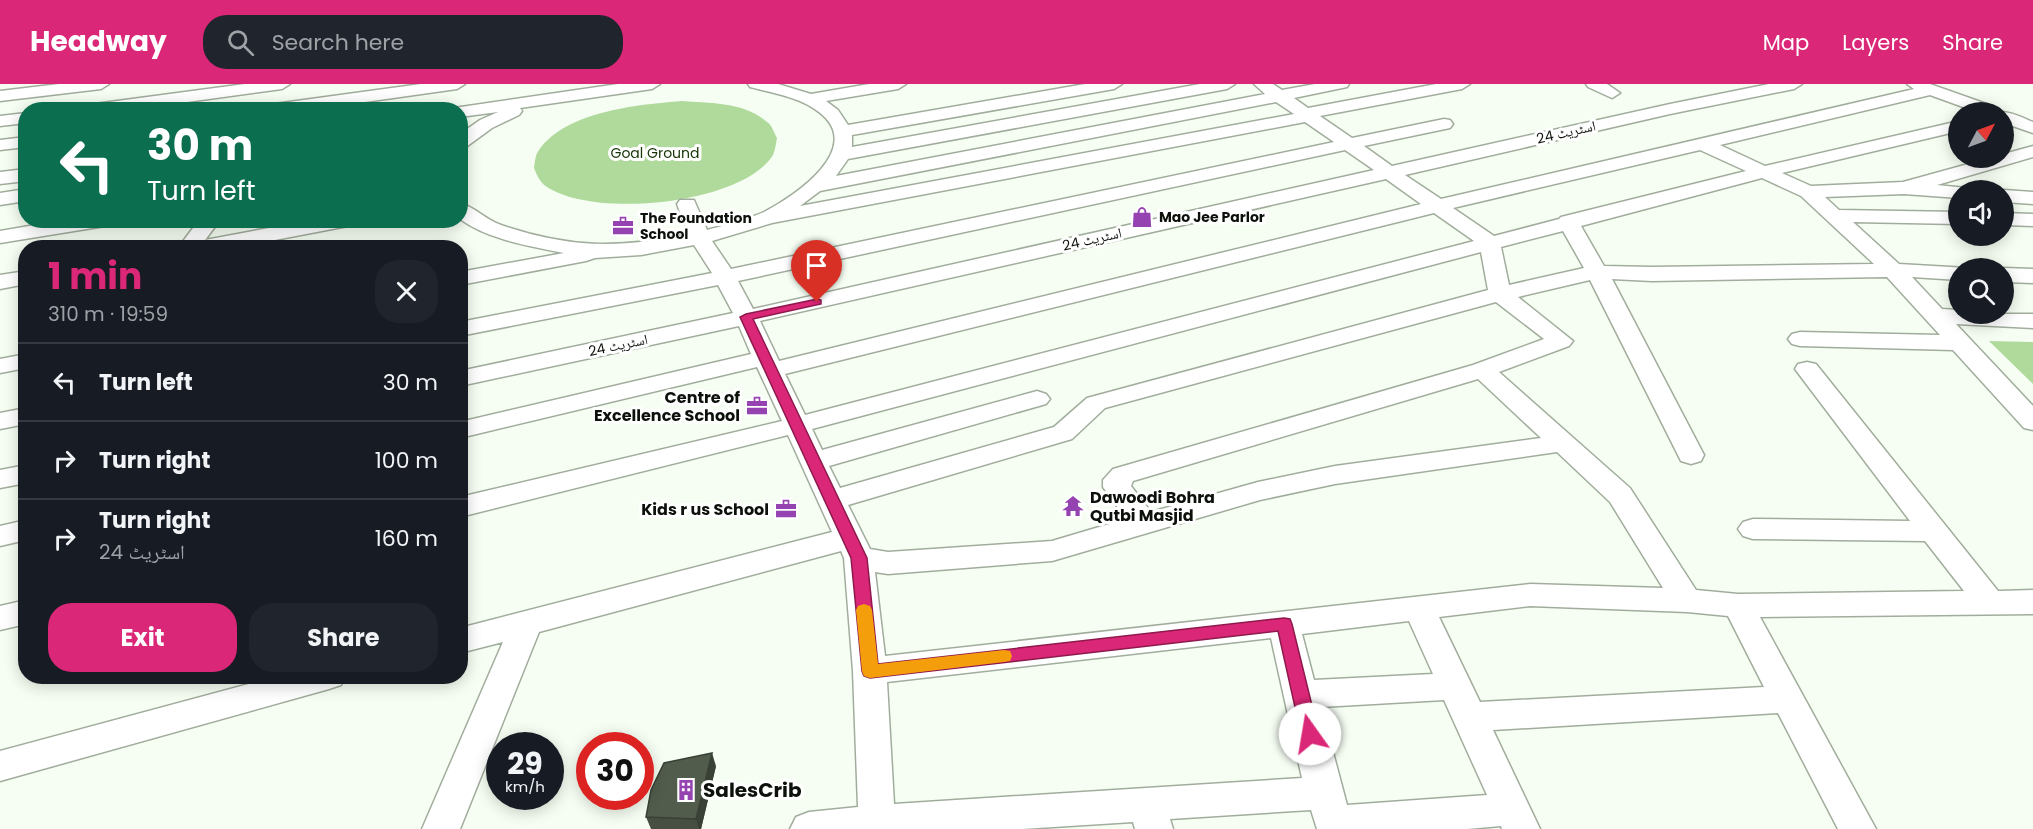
<!DOCTYPE html>
<meta charset="utf-8">
<style>
body{margin:0;font-family:Poppins,"Noto Naskh Arabic",sans-serif;background:#20242c;color:#f1f3f6;height:100vh;display:flex;flex-direction:column;font-size:22px;white-space:nowrap}
*{box-sizing:border-box;margin:0}
p{font-size:20px;color:#9ea1a6}
.icon{flex:none;width:33px;height:33px;fill:none;stroke:currentColor;stroke-width:2;stroke-linecap:round;stroke-linejoin:round}
.map{position:relative;flex:1;overflow:hidden}
.side{position:absolute;left:18px;top:156px;width:450px;height:444px;display:flex;flex-direction:column;background:#171b24;border-radius:24px;box-shadow:0 3px 15px #0003}
.side>*{flex:none}
.banner{position:absolute;left:18px;top:18px;width:450px;height:126px;border-radius:24px;box-shadow:0 3px 15px #0003;background:#0b6e4f;color:#fff;overflow:hidden}
.needle{width:39px;rotate:49deg}
.controls{position:absolute;left:1948px;top:18px;display:grid;gap:12px}
.controls a{display:grid;place-items:center;width:66px;height:66px;border-radius:50%;background:#171b24;box-shadow:0 3px 15px #0003;font-size:30px}
.speed{position:absolute;left:486px;top:648px;display:flex;gap:12px;font-size:30px;font-weight:700;text-align:center}
.speed>*{display:grid;place-content:center;width:78px;height:78px;border-radius:50%;background:#171b24;box-shadow:0 3px 15px #0003;line-height:1}
.speed small{font-size:15px;font-weight:400}
.speed .limit{border:9px solid #d22;background:#fff;color:#111}
.pin{position:absolute;display:grid;place-items:center;width:51px;height:51px;color:#fff;margin:-62px -26px;border-radius:50% 50% 50% 0;rotate:-45deg;box-shadow:0 0 6px #0007}
.pin .icon{rotate:45deg}
.me{position:absolute;width:66px;margin:-33px;rotate:347deg;stroke-linejoin:round;filter:drop-shadow(0 0 4px #0008)}
.turn{display:flex;align-items:center;gap:21px;height:126px;padding:0 30px;font-size:27px}
.turn .icon{width:78px;height:78px;stroke-width:2.5}
.turn b{display:block;font-size:42px;line-height:51px}
.round{display:grid;place-items:center;flex:none;width:63px;height:63px;border-radius:24px;background:#20242c}
.head{display:flex;align-items:center;justify-content:space-between;height:102px;padding:0 30px}
h1{font-size:36px;font-weight:700;line-height:45px;color:#db2777}
.action{display:flex;gap:12px;margin-top:auto;padding:12px 30px}
.action a{flex:1;height:69px;border-radius:24px;background:#db2777;color:#fff;font-size:24px;font-weight:700;line-height:69px;text-align:center}
.action a+a{background:#20242c;color:#f1f3f6}
ul{padding:0;list-style:none}
li{display:flex;align-items:center;gap:18px;height:78px;padding:0 30px;border-top:2px solid #363941}
li div{flex:1}
li b{display:block;font-size:22px}
li em{font-style:normal}
header{display:flex;align-items:center;gap:36px;box-sizing:border-box;height:84px;padding:0 30px;background:#db2777;color:#fff}
header strong{font-size:28px}
nav{display:flex;gap:33px;margin-inline-start:auto;font-size:21px}
.search{width:420px;height:54px;background:#20242c;display:flex;align-items:center;gap:15px;box-sizing:border-box;padding:0 21px;border-radius:24px;color:#9ea1a6;font-size:22px}
.map>svg:first-child{display:block}
.green{fill:#afda9b}
.lines{fill:none;stroke-linecap:round;stroke-linejoin:round}
.minor-casing{stroke:#a1ad9c;stroke-width:3}
.minor{fill:#fff;fill-rule:evenodd}
.wall{fill:#464f41}
.shaded-wall{fill:#394035}
.building{fill:#515c4c;stroke:#394035;stroke-width:1.5}
.route{fill:#db2777;stroke:#8e194d;stroke-width:1.5}
.slow{fill:#f59e0b}
.labels{text-anchor:middle;dominant-baseline:central;stroke-width:6;stroke-linejoin:round;paint-order:stroke}
.far-street-label{font-size:14px;fill:#0d110b;stroke:#fff}
.far-park-label{font-size:14px;fill:#163404;stroke:#fff}
.far-poi-label{font-size:14px;font-weight:bold;fill:#0d110b;stroke:#fff;text-anchor:start}
.poi-label{font-size:16px;font-weight:bold;fill:#0d110b;stroke:#fff;text-anchor:end}
.near-poi-label{font-size:20px;font-weight:bold;fill:#0d110b;stroke:#fff;text-anchor:start}
</style>
<header>
<strong>Headway</strong>
<div class="search"><svg class="icon" aria-label="search" viewBox="0 0 24 24"><circle cx="10" cy="10" r="6"/><path d="M15 15l6 6"/></svg>Search here</div>
<nav><a>Map</a><a>Layers</a><a>Share</a></nav>
</header>
<div class="map">
<svg width="2033" height="745" viewBox="0 0 2033 745">
<rect width="100%" height="100%" fill="#f6fef3"/>
<path class="green" d="M681,17C709,19 745,18 767,38C772,41 774,49 777,54C776,59 775,67 773,71C742,121 587,136 543,100C539,96 536,89 534,84C535,78 535,71 539,66C567,27 636,21 681,17Z
M1989,257L2033,258V300Z"/>
<g class="lines">
<defs>
<path id="minor" d="M59,0H109L101,5L0,17V7Z
M245,0H290L282,5L129,26H79L87,21Z
M421,0H465L457,5L308,26H259L267,21Z
M618,0H660L652,5L520,24L522,27L519,31L492,44L466,63L460,64V50L480,36L498,28L460,33V26L454,24Z
M748,0H778L811,10L869,0H906L898,5L826,17L838,26L848,41L1085,0H1122L1114,5L852,51V63L1200,0H1235L1227,5L848,75L836,92L1265,10L1254,0H1273L1282,6L1315,0H1349L1347,3L1294,14L1308,24L1436,0H1470L1462,5L1320,32L1352,54L1444,35L1450,36L1453,40L1450,44L1364,62L1392,82L1670,20L1769,0H1802L1794,5L1670,30L1405,91L1441,115L1914,5L1907,0H1930L1998,24L2000,28H1977L1930,11L1720,61L1765,82L1959,37V47L1782,89L1811,102L1903,98L1990,74H2004V70L2033,62V73L1937,101L1966,104L1968,106H1959V114L1904,110L1825,113L1839,126L1959,128V140L1853,138L1899,180L1967,184H1959V196L1912,193L1942,225L1959,226V230H2033V244L1956,240L2033,322V346L2024,344L1953,266L1800,262L1792,260L1788,255L1792,250L1800,248L1940,251L1887,193L1652,197L1612,195L1704,371L1701,377L1691,380L1681,377L1678,371L1590,196L1518,213L1573,257L1569,262L1499,288L1630,404L1696,506L1738,510L1964,507L1925,457L1753,455L1743,452L1738,445L1743,438L1753,435L1910,437L1795,285L1798,280L1807,278L1816,280L1998,507L2033,506V530L1760,533L1876,745H1838L1778,629L1493,646L1540,745H1502L1501,742L1467,745H1317L1311,726L1170,735L1173,745H1135L1133,738L1022,745H790L796,733L809,728L858,723L853,587L844,474L841,467L539,548L460,745H422L503,558L460,569V544L832,448L788,351L460,433V413L782,337L757,283L460,354V338L751,270L739,242L460,302V287L733,229L718,201L460,252V238L712,189L694,161L641,171L595,174L586,177L460,201V188L564,169C530,162 489,156 460,135V119C475,123 486,136 501,141C568,164 619,165 688,150L677,120L680,116H694L707,146C726,141 746,136 764,128C795,112 866,64 819,28C800,13 773,9 750,3ZM1276,18L1294,30L800,122L820,107ZM1305,38L1334,58L731,185L712,157L772,139ZM1345,66L1374,86L753,225L738,197ZM1700,66L1746,87L1561,133L1559,135L1494,152L1453,124ZM1762,94L1801,112L1874,180L1652,183L1604,182L1581,142ZM1386,95L1421,120L779,277L760,237ZM1434,129L1474,157L805,331L785,290ZM1563,147L1584,184L1509,201L1501,163ZM1481,168L1488,206L1087,314L1054,343L840,404L829,382L1046,320L1050,315L1046,310L1037,307L822,366L812,345ZM1496,218L1544,255L1473,281L1113,385L1103,396V403L1126,435L1052,457L888,468L870,465L848,421L1072,355L1105,324ZM1478,295L1541,354L1335,382L1258,398L1151,428L1131,402L1133,397ZM1557,368L1610,418L1663,504L1530,500L885,572L875,488L888,490L1052,477L1260,416L1335,400ZM1530,522L1687,528L1728,532L1764,603L1480,618L1439,533ZM1409,537L1433,590L1314,596L1302,550ZM1271,554L1302,694L894,720L887,598ZM1444,616L1487,711L1347,721L1321,623Z
M1586,0H1607L1620,9L1612,14L1588,3Z
M2001,28C2012,28 2023,34 2033,38V49L2004,39V28Z
M26,29V39L0,42V32Z
M26,53V63L0,66V56Z
M26,85V97L0,100V88Z
M26,105V117L0,121V109Z
M2002,106H2004L2033,108V120L2004,118Z
M2004,129L2033,130V142L2004,141Z
M64,136H115L112,140L105,142L0,159V147Z
M199,136H220L205,156L312,136H358L355,140L348,142L233,164H178Z
M2004,184L2033,185V199L2004,198Z
M26,187V200L0,205V191Z
M26,270V284L0,289V275Z
M26,324V340L0,345V329Z
M26,381V399L0,404V386Z
M26,436V456L0,462V442Z
M26,516V540L0,546V522Z
M278,592H345L341,601L329,605L0,697V667Z"/>
</defs>
<use href="#minor" class="minor-casing"/>
<use href="#minor" class="minor"/>
</g>
<path class="wall" d="M716,682L701,745H651L646,733Z"/>
<path class="shaded-wall" d="M712,669L716,682L701,745H699L696,735Z"/>
<path class="building" d="M712,669L696,735L646,733L651,706L664,679Z"/>
<path class="route" d="M817,215L821,216V220L753,235L867,474L878,580L1284,534L1290,535L1292,540L1319,650L1316,655L1310,657L1304,655L1301,650L1278,547L870,594L864,592L862,587L851,474L740,233L746,230Z"/>
<path class="slow" d="M864,520L870,522L872,526L878,580L1004,566L1010,567L1012,572L1010,577L1004,578L870,594L864,592L862,587L856,526L858,522Z"/>
<defs>
<symbol id="shop-bare" viewBox="-9 -9 18 18"><path d="M-5-2.5h2.3a2.7 3.5 0 0 1 5.4 0H5L5.5 6h-11ZM-1.5-2.5h3a1.5 2.3 0 0 0-3 0Z" fill="#9543b1" stroke="#fff" stroke-width="2.5" paint-order="stroke"/></symbol>
<symbol id="office-bare" viewBox="-9 -9 18 18"><path d="M-6-3h4V-5.5h4V-3h4V5H-6ZM-1-4.5V-3h2v-1.5ZM-6 0V1H6V0Z" fill="#9543b1" stroke="#fff" stroke-width="2.5" paint-order="stroke"/></symbol>
<symbol id="temple-bare" viewBox="-9 -9 18 18"><path d="M0-6L5-2H3V0L6.5 2.5H4V6H1.5V3h-3V6H-4V2.5H-6.5L-3 0V-2H-5Z" fill="#9543b1" stroke="#fff" stroke-width="2.5" paint-order="stroke"/></symbol>
<symbol id="building-bare" viewBox="-9 -9 18 18"><path d="M-4-6H4V6H1V3H-1V6H-4ZM-2.5-4.3h1.7v1.8h-1.7ZM.8-4.3h1.7v1.8H.8ZM-2.5-1h1.7V.8h-1.7ZM.8-1h1.7V.8H.8Z" fill="#9543b1" stroke="#fff" stroke-width="2.5" paint-order="stroke"/></symbol>
</defs>
<g fill-rule="evenodd">
<use href="#shop-bare" x="1127" y="118" width="30" height="30"/>
<use href="#office-bare" x="608" y="127" width="30" height="30"/>
<use href="#office-bare" x="742" y="307" width="30" height="30"/>
<use href="#temple-bare" x="1058" y="407" width="30" height="30"/>
<use href="#office-bare" x="771" y="410" width="30" height="30"/>
<use href="#building-bare" x="671" y="691" width="30" height="30"/>
</g>
<g class="labels">
<g class="far-street-label">
<text transform="translate(1566 48) rotate(-13)">اسٹریٹ 24</text>
<text transform="translate(1092 155) rotate(-13)">اسٹریٹ 24</text>
<text transform="translate(618 261) rotate(-12)">اسٹریٹ 24</text>
</g>
<g class="far-park-label">
<text x="655" y="69">Goal Ground</text>
</g>
<g class="far-poi-label">
<text x="1159" y="133">Mao Jee Parlor</text>
<text x="640" y="134">The Foundation<tspan x="640" dy="16">School</tspan></text>
</g>
<g class="poi-label">
<text x="740" y="313">Centre of<tspan x="740" dy="18">Excellence School</tspan></text>
<text x="1090" y="413" text-anchor="start">Dawoodi Bohra<tspan x="1090" dy="18">Qutbi Masjid</tspan></text>
<text x="769" y="425">Kids r us School</text>
</g>
<g class="near-poi-label">
<text x="703" y="706">SalesCrib</text>
</g>
</g>
</svg>
<div class="controls">
<a><svg class="needle" viewBox="-14 -14 28 28"><path d="M0-13l5 13h-10z" fill="#e53935"/><path d="M0 13l5-13h-10z" fill="#9ea1a6"/></svg></a>
<a><svg class="icon" aria-label="sound" viewBox="0 0 24 24"><path d="M4 9h4l5-4v14l-5-4H4zM17 9q2 3 0 6"/></svg></a>
<a><svg class="icon" aria-label="search" viewBox="0 0 24 24"><circle cx="10" cy="10" r="6"/><path d="M15 15l6 6"/></svg></a>
</div>
<div class="speed"><div>29<small>km/h</small></div><div class="limit">30</div></div>
<div class="pin" style="left:817px;top:218px;background:#d93025"><svg class="icon" aria-label="arrive" viewBox="0 0 24 24"><path d="M6 21V4h12l-3 4 3 4H6"/></svg></div>
<svg class="me" style="left:1310px;top:650px" viewBox="-20 -20 40 40"><circle r="19" fill="#fff"/><path d="M0-13L10 11 0 6-10 11z" fill="#db2777"/></svg>
<div class="banner">
<div class="turn"><svg class="icon" aria-label="left" viewBox="0 0 24 24"><path d="M17 20v-9H6M10 6l-5 5 5 5"/></svg><div><b>30 m</b>Turn left</div></div>
</div>
<section class="side">
<div class="head"><div><h1>1 min</h1><p>310 m · 19:59</p></div><a class="round"><svg class="icon" aria-label="close" viewBox="0 0 24 24"><path d="M6 6l12 12M18 6L6 18"/></svg></a></div>
<ul>
<li><svg class="icon" aria-label="left" viewBox="0 0 24 24"><path d="M17 20v-9H6M10 6l-5 5 5 5"/></svg><div><b>Turn left</b></div><em>30 m</em></li>
<li><svg class="icon" aria-label="right" viewBox="0 0 24 24"><path d="M7 20v-9h11M14 6l5 5-5 5"/></svg><div><b>Turn right</b></div><em>100 m</em></li>
<li><svg class="icon" aria-label="right" viewBox="0 0 24 24"><path d="M7 20v-9h11M14 6l5 5-5 5"/></svg><div><b>Turn right</b><p>اسٹریٹ 24</p></div><em>160 m</em></li>
</ul>
<div class="action"><a>Exit</a><a>Share</a></div>
</section>
</div>
